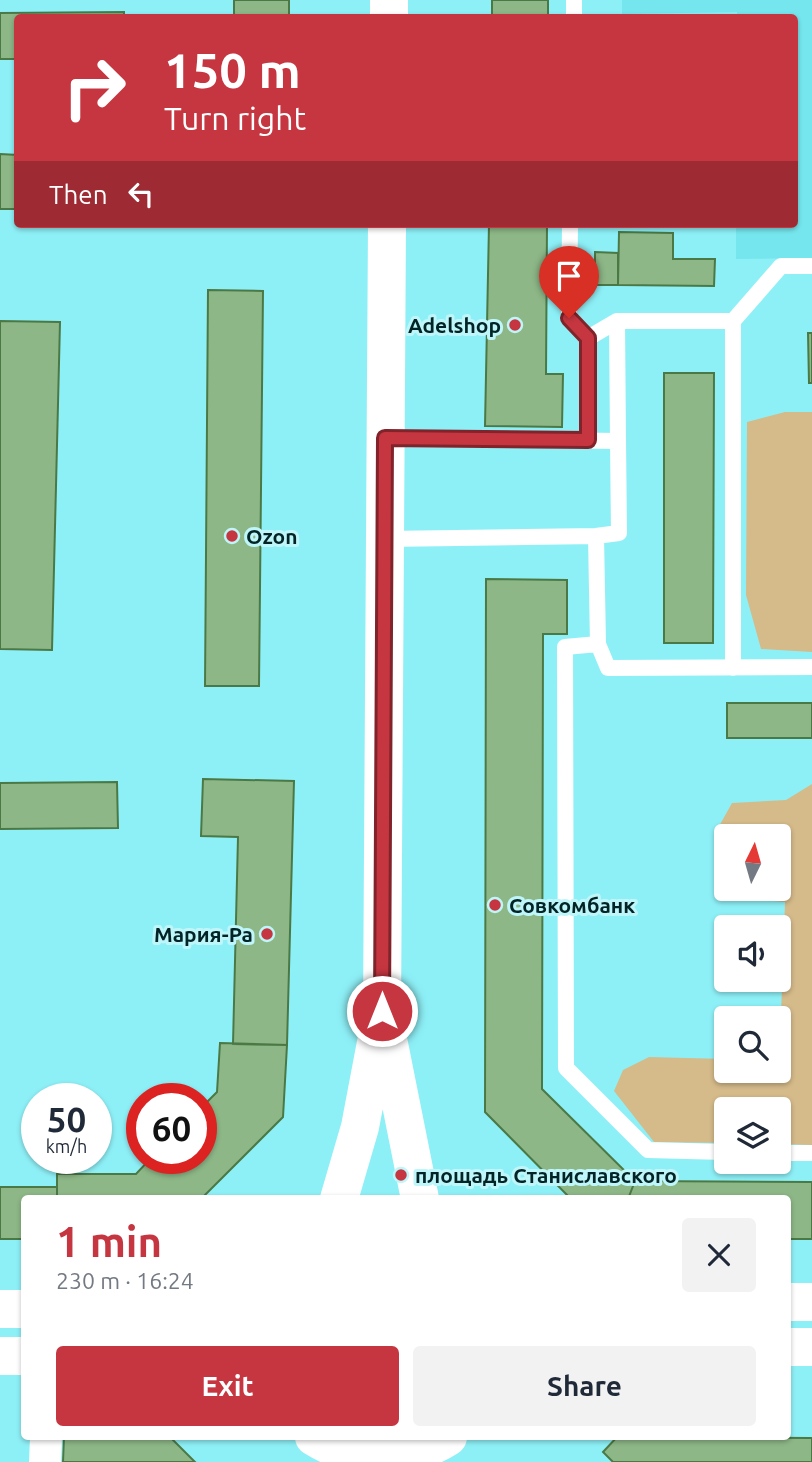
<!DOCTYPE html>
<meta charset="utf-8">
<style>
body{margin:0;font-family:Ubuntu,sans-serif;background:#f2f2f3;color:#1f2937;height:100vh;display:flex;flex-direction:column;font-size:26px;white-space:nowrap}
*{box-sizing:border-box;margin:0}
p{font-size:23px;color:#747a83}
.icon{flex:none;width:38px;height:38px;fill:none;stroke:currentColor;stroke-width:2;stroke-linecap:round;stroke-linejoin:round}
.map{position:relative;flex:1;overflow:hidden}
.details{position:absolute;left:21px;top:1195px;width:770px;height:245px;display:flex;flex-direction:column;background:#fff;border-radius:7px;box-shadow:0 2px 5px #0004}
.details>*{flex:none}
.hud{position:absolute;left:14px;top:14px;width:784px;height:214px;border-radius:7px;box-shadow:0 2px 5px #0004;background:#c63640;color:#fff;overflow:hidden}
.needle{width:46px;rotate:5deg}
.buttons{position:absolute;left:714px;top:824px;display:grid;gap:14px}
.buttons a{display:grid;place-items:center;width:77px;height:77px;border-radius:7px;background:#fff;box-shadow:0 2px 5px #0004;font-size:35px}
.speed{position:absolute;left:21px;top:1083px;display:flex;gap:14px;font-size:35px;font-weight:700;text-align:center}
.speed>*{display:grid;place-content:center;width:91px;height:91px;border-radius:50%;background:#fff;box-shadow:0 2px 5px #0004;line-height:1}
.speed small{font-size:18px;font-weight:400}
.speed .limit{border:10px solid #d22;background:#fff;color:#111}
.pin{position:absolute;display:grid;place-items:center;width:60px;height:60px;color:#fff;margin:-72px -30px;border-radius:50% 50% 50% 0;rotate:-45deg;box-shadow:0 0 7px #0007}
.pin .icon{rotate:45deg}
.me{position:absolute;width:77px;margin:-38px;rotate:0deg;stroke-linejoin:round;filter:drop-shadow(0 0 5px #0008)}
.turn{display:flex;align-items:center;gap:24px;height:147px;padding:0 35px;font-size:32px}
.turn .icon{width:91px;height:91px;stroke-width:2.5}
.turn b{display:block;font-size:49px;line-height:60px}
.then{display:flex;align-items:center;height:66px;padding:0 35px;background:#0003;gap:14px;font-size:26px}
.round{display:grid;place-items:center;flex:none;width:74px;height:74px;border-radius:7px;background:#f2f2f3}
.head{display:flex;align-items:center;justify-content:space-between;height:119px;padding:0 35px}
h1{font-size:42px;font-weight:600;line-height:52px;color:#c63640}
.button{display:flex;gap:14px;margin-top:auto;padding:14px 35px}
.button a{flex:1;height:80px;border-radius:7px;background:#c63640;color:#fff;font-size:28px;font-weight:600;line-height:80px;text-align:center}
.button a+a{background:#f2f2f3;color:#1f2937}
.map>svg:first-child{display:block}
.built{fill:#76e6ee}
.green{fill:#d5ba8a}
.building{fill:#8db787;stroke:#4b7945;stroke-width:2}
.lines{fill:none;stroke-linecap:round;stroke-linejoin:round}
.service{stroke:#fff;stroke-width:16}
.minor{stroke:#fff;stroke-width:32}
.secondary{stroke:#fff;stroke-width:38}
.primary{stroke:#fff;stroke-width:38}
.route-casing{stroke:#81232a;stroke-width:18}
.route{stroke:#c63640;stroke-width:12}
.poi-dot{fill:#c63640;stroke:#bff6fa;stroke-width:2.5}
.labels{text-anchor:middle;dominant-baseline:central;stroke-width:6;stroke-linejoin:round;paint-order:stroke}
.poi-label{font-size:21px;font-weight:bold;fill:#032426;stroke:#bff6fa;text-anchor:start}
</style>
<div class="map">
<svg width="812" height="1462" viewBox="0 0 812 1462">
<rect width="100%" height="100%" fill="#8ef0f7"/>
<path class="built" d="M622,0H812V258L736,259V224H794V18L737,17V12L622,14Z"/>
<path class="green" d="M785,412H812V652L761,649L746,595L747,422Z
M812,784V1145L779,1144V1110H726V1143L654,1142L614,1091L623,1070L649,1057L726,1059V1071H779L785,902L738,898L731,889H779V836H726V883L714,866L718,828L732,803L786,800Z"/>
<path class="building" d="M234,0H289V18H234Z
M492,0H548V18H492Z
M124,12V18H18V59H0V13Z
M0,154L18,155V209H0Z
M489,224H547L546,374H563L562,427L485,426Z
M619,232L673,233V259H715L714,286L618,285Z
M595,252L618,253V285H595Z
M208,290L263,291L259,686H205Z
M0,321L60,322L52,650L0,649Z
M808,333H812V383H809Z
M664,373H714L713,643H664Z
M486,579L567,580V634H543L542,1089L635,1181L628,1199H571L485,1112Z
M727,703H812V738H727Z
M203,779L294,781L287,1045L233,1044L238,837L201,836Z
M117,782L118,828L0,829V783Z
M220,1043L287,1045L283,1117L201,1199H57V1174H136L151,1158H201V1108L217,1092Z
M635,1181L812,1182V1239H788V1199H628Z
M0,1187H57V1199H24V1239H0Z
M64,1437H170L195,1462H63Z
M617,1437L812,1438V1462H613L603,1452Z"/>
<g class="lines">
<path class="service" d="M574,18V0
M570,224L569,318L588,338V440
M733,321L781,266H812
M588,338L617,321
M385,438L618,441L619,533L596,536
M618,441L617,321H733V668
M384,539L596,536L598,644L565,647L566,1068L648,1150L726,1152
M598,644L608,668L812,667
M779,1153H812"/>
<path class="minor" d="M45,1462L46,1437"/>
<path class="secondary" d="M0,1309H24
M0,1356H24"/>
<path class="primary" d="M389,18V0
M386,1029L420,1199
M339,1199L360,1127L382,1011L387,224
M788,1302H812
M788,1347H812
M314,1437C354,1462 409,1462 448,1437"/>
</g>
<g class="lines">
<defs>
<path id="route" d="M382,1011L385,438L588,440V338L569,318"/>
</defs>
<use href="#route" class="route-casing"/>
<use href="#route" class="route"/>
</g>
<g class="poi-dot">
<circle cx="515" cy="325" r="7"/>
<circle cx="232" cy="536" r="7"/>
<circle cx="495" cy="905" r="7"/>
<circle cx="267" cy="934" r="7"/>
<circle cx="401" cy="1175" r="7"/>
</g>
<g class="labels">
<g class="poi-label">
<text x="501" y="325" text-anchor="end">Adelshop</text>
<text x="246" y="536">Ozon</text>
<text x="509" y="905">Совкомбанк</text>
<text x="253" y="934" text-anchor="end">Мария-Ра</text>
<text x="415" y="1175">площадь Станиславского</text>
</g>
</g>
</svg>
<div class="buttons">
<a><svg class="needle" viewBox="-14 -14 28 28"><path d="M0-13l5 13h-10z" fill="#e53935"/><path d="M0 13l5-13h-10z" fill="#747a83"/></svg></a>
<a><svg class="icon" aria-label="sound" viewBox="0 0 24 24"><path d="M4 9h4l5-4v14l-5-4H4zM17 9q2 3 0 6"/></svg></a>
<a><svg class="icon" aria-label="search" viewBox="0 0 24 24"><circle cx="10" cy="10" r="6"/><path d="M15 15l6 6"/></svg></a>
<a><svg class="icon" aria-label="layers" viewBox="0 0 24 24"><path d="M12 4l9 5-9 5-9-5zM3 14l9 5 9-5"/></svg></a>
</div>
<div class="speed"><div>50<small>km/h</small></div><div class="limit">60</div></div>
<div class="pin" style="left:569px;top:318px;background:#d93025"><svg class="icon" aria-label="arrive" viewBox="0 0 24 24"><path d="M6 21V4h12l-3 4 3 4H6"/></svg></div>
<svg class="me" style="left:382px;top:1011px" viewBox="-20 -20 40 40"><circle r="17" fill="#c63640" stroke="#fff" stroke-width="3"/><path d="M0-11L8 9 0 5-8 9z" fill="#fff"/></svg>
<div class="hud">
<div class="turn"><svg class="icon" aria-label="right" viewBox="0 0 24 24"><path d="M7 20v-9h11M14 6l5 5-5 5"/></svg><div><b>150 m</b>Turn right</div></div>
<div class="then">Then<svg class="icon" aria-label="left" viewBox="0 0 24 24"><path d="M17 20v-9H6M10 6l-5 5 5 5"/></svg></div>
</div>
<section class="details">
<div class="head"><div><h1>1 min</h1><p>230 m · 16:24</p></div><a class="round"><svg class="icon" aria-label="close" viewBox="0 0 24 24"><path d="M6 6l12 12M18 6L6 18"/></svg></a></div>
<div class="button"><a>Exit</a><a>Share</a></div>
</section>
</div>
